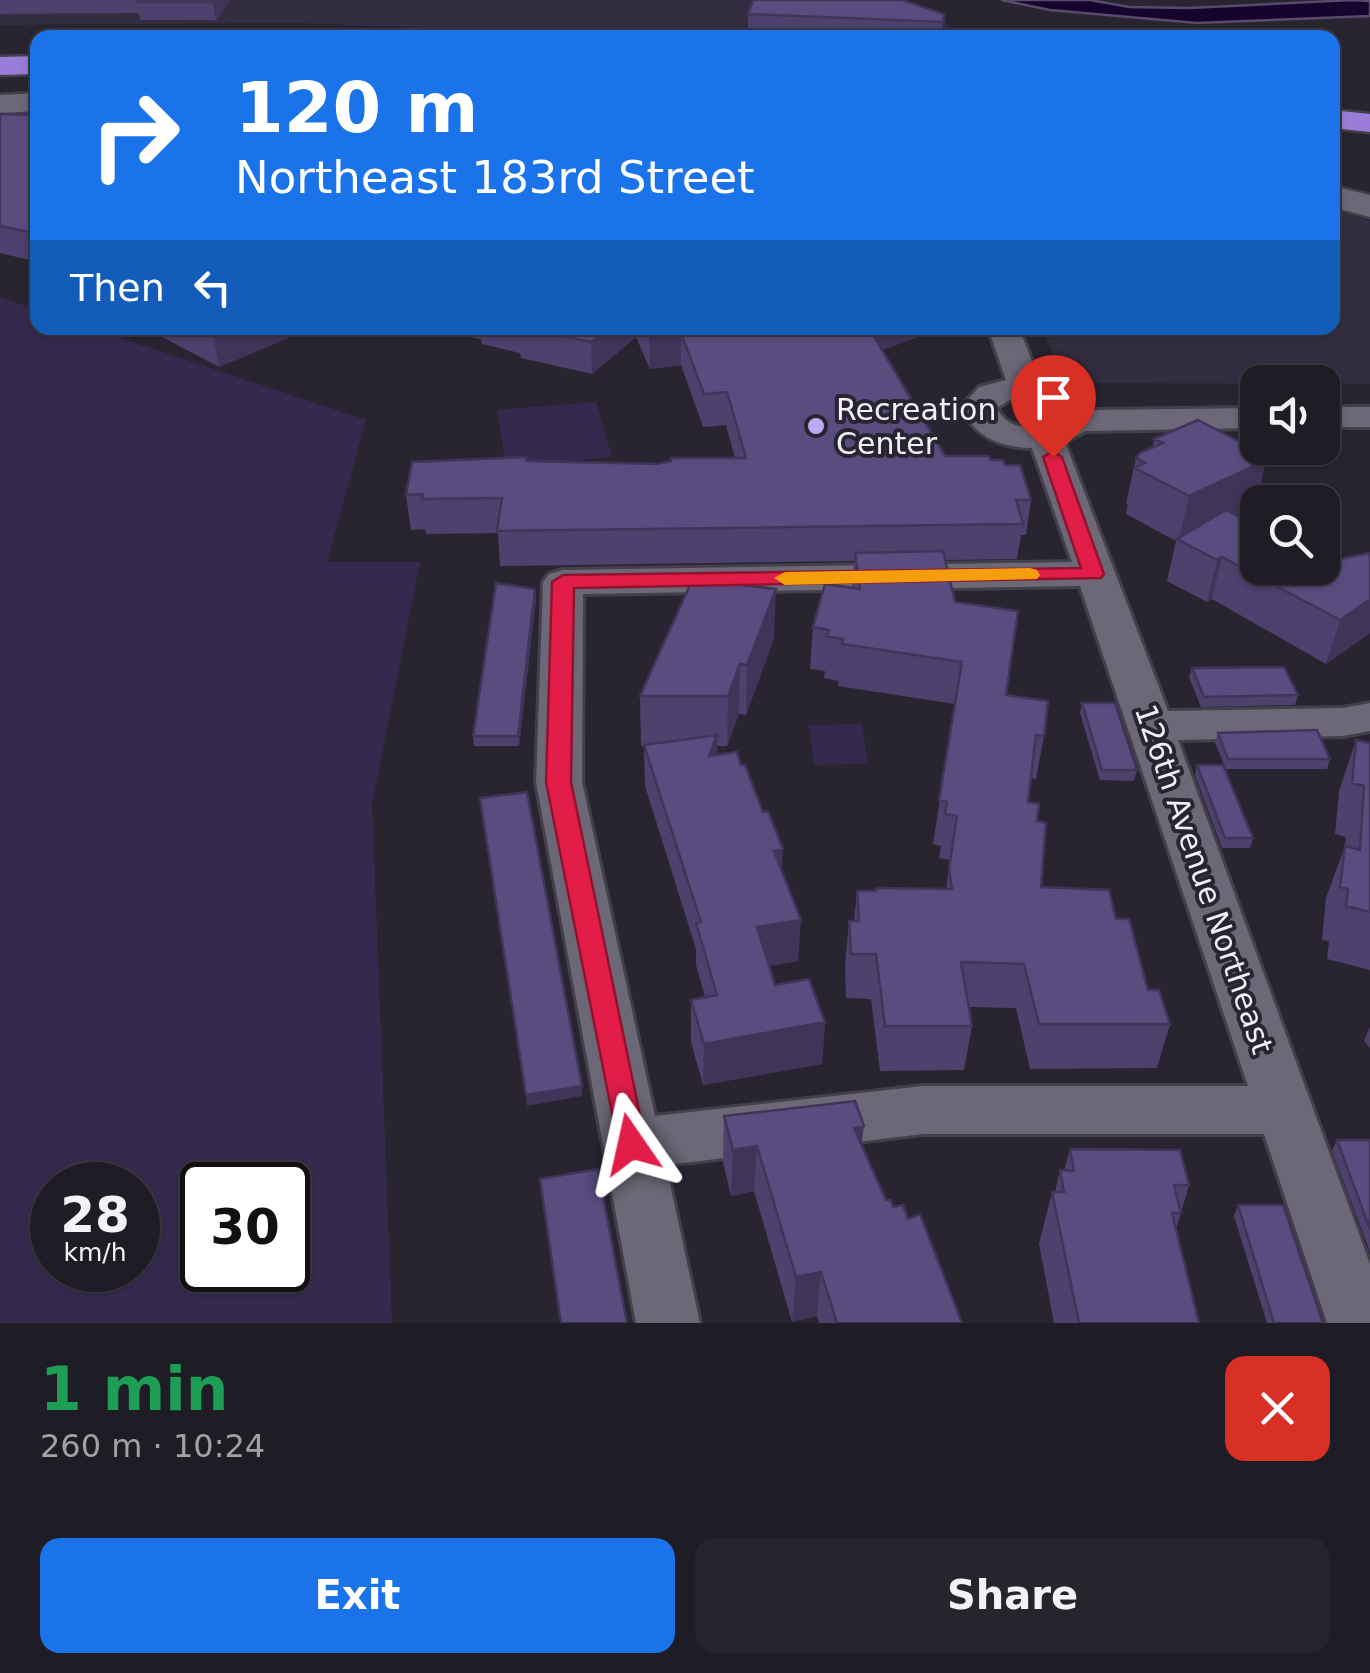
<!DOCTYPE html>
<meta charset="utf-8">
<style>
body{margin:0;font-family:"DejaVu Sans",sans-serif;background:#26252d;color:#f1f3f6;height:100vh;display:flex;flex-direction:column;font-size:38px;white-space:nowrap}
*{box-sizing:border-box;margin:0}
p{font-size:32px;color:#a1a1a7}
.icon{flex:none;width:55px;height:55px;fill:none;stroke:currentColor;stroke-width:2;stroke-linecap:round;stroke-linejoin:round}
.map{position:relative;height:1323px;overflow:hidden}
.drawer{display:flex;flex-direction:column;background:#1e1c25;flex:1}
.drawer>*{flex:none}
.hud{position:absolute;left:30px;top:30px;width:1310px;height:305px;border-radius:20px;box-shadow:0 2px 8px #0004,0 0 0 2px #3c3a42;background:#1a73e8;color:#fff;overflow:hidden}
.fabs{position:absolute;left:1240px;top:365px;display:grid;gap:20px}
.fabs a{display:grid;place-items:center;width:100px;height:100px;border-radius:20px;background:#1e1c25;box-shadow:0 2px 8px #0004,0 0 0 2px #3c3a42;font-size:50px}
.speed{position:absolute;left:30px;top:1162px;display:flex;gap:20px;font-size:50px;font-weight:700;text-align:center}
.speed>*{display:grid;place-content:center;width:130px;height:130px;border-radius:50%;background:#1e1c25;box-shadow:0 2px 8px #0004,0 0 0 2px #3c3a42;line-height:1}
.speed small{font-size:25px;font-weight:400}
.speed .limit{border:5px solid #111;border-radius:15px;background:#fff;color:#111}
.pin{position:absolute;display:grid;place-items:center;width:85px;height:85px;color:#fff;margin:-102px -42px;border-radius:50% 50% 50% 0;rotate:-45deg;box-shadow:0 0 10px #0007}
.pin .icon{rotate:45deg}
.me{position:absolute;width:110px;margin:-55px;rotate:349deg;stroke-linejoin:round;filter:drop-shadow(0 0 8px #0008)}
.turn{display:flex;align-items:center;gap:35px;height:210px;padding:0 40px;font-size:45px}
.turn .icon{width:130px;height:130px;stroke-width:2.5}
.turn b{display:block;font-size:70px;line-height:85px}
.then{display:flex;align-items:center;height:95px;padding:0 40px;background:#0003;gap:20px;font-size:38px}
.round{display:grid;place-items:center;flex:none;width:105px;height:105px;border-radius:20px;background:#26252d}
.headline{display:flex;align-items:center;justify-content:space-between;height:170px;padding:0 40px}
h1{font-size:60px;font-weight:700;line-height:75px;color:#1e9e55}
.cta{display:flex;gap:20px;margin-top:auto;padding:20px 40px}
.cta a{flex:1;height:115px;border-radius:20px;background:#1a73e8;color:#fff;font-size:40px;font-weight:700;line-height:115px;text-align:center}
.cta a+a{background:#26252d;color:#f1f3f6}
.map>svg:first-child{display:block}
.built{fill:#322d40}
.green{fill:#352a4e;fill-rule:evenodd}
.water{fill:#16042f;stroke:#584a6b;stroke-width:2.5}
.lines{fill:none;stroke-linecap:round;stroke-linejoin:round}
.street-casing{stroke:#42404a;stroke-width:6}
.secondary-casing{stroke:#42404a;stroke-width:5}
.highway-casing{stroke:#42404a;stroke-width:5}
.street{fill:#6c6877;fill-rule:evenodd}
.secondary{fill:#6c6877;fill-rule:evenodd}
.highway{fill:#997dd8;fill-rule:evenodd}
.wall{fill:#4e416d}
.shaded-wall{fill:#403559}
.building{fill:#5b4c7f;stroke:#403559;stroke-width:2.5}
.route{fill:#e11d48;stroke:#92132f;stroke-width:2.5}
.slow{fill:#f59e0b}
.poi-dot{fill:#bea9f4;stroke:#282531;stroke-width:4}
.labels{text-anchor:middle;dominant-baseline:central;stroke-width:8;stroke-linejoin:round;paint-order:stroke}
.poi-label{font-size:30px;fill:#f1eff8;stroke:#282531;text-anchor:start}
.street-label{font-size:30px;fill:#f1eff8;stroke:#282531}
</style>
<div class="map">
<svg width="1370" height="1323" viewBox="0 0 1370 1323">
<rect width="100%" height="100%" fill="#282531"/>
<path class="built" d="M0,0H895L944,17L954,37H675L291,23L0,25Z
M1333,210L1370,221V384L1066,383L1041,328H1332Z"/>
<path class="green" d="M0,297L37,310L38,328H91L366,420L327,562H420L372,804L392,1323H0ZM52,1185H138V1270H52ZM202,1185H288V1270H202Z
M596,402L612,457L506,467L497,410Z
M862,724L868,764L814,765L809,725Z"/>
<path class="water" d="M1001,0H1090L1129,7L1189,8L1352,0L1370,1V16L1197,23L1050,10Z"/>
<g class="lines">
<defs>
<path id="street" d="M988,328H1019L1040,381C1059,384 1083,392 1091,410L1258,408V428L1086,431L1065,442L1168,711L1343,708L1370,703V731L1343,736L1178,740L1370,1264V1323H1327L1264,1134H923L666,1165L700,1323H636L536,782L543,582L549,574L563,570L1072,562L1032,448C1000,447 973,437 962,406L979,387L1006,380ZM1011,399L1039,401L1057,411L1059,418C1039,431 1008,432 997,408ZM1080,586L1248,1086H923L655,1116L582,782L583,594Z
M1322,407H1370V427H1322Z"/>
<path id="secondary" d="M38,93V111L0,113V95Z
M1332,186L1370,195V217L1332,207Z"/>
<path id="highway" d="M38,56V74L0,75V57Z
M1332,110L1370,114V132L1332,128Z"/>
</defs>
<use href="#street" class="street-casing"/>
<use href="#secondary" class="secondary-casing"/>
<use href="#highway" class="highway-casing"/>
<use href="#street" class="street"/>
<use href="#secondary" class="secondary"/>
<use href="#highway" class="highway"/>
</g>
<path class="wall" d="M0,0H230L216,20H140L139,13L0,14Z
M748,14H944L941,38H910L748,30Z
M0,114L38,115V262L0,253Z
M145,328H312L219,367Z
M442,328H942L882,350L945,456L990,460L1005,465L1031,500L1026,535H1021L1017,559L945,560L955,602L1006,695L1044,736L1036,779L1031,778L1028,802L1037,821L1041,887L1116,919L1148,990L1170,1024L1157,1068L1030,1069L1016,1008L969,1007L972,1026L964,1070L880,1071L871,999L846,998L845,966L849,921H854L857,891L946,889L950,860L939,858L941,846L933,844L955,704L838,686L839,681L824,678L825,671L810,669L813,627L852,588L854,561L500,566L498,533L426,534L425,529L411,530L406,495L526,461L657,464L735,458L726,425L703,427L681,365L650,369L636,337L592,374L521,358L520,353L482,344L481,339L460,335Z
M1154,439L1267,456L1255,506L1236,515L1330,561L1370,553V633L1326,664L1212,599L1207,602L1167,581L1176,541L1126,514L1128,505L1126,504L1136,458L1153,448Z
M736,579V584L774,638L746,715L739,714L727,746H717V755L782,870L798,961L769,966L775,985L825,1022L822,1064L703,1085L691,1042V1000L705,997L696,965V949L645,786L644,746H641L640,696L697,586Z
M536,599L519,746H474L473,736Z
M1192,668L1298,695L1295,705L1201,707L1189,677Z
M1082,703L1137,770L1134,781L1100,780L1080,713Z
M1218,733L1330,759L1327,769H1226L1215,743Z
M1356,740L1370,743V970L1327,959L1329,941L1322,940L1326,898L1345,846L1346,837L1335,834L1339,791Z
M1197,765L1253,838L1250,848H1222L1195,775Z
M1370,1027V1048L1364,1041Z
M724,1116L861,1144L886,1200L908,1219L962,1323H819L817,1316L792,1322L754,1191L731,1196L723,1162Z
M1337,1140H1370V1252L1332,1151Z
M1070,1149L1189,1185L1176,1230L1199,1323H1054L1039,1244L1052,1192H1055L1060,1170L1064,1171Z
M1238,1205L1323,1323H1267L1234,1216Z"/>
<path class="shaded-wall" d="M214,0H230L216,20L213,2Z
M231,328H312L219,367L213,335Z
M609,328H636V337L592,374L591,342Z
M867,328H942L865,356Z
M681,333V365L650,369L649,337Z
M1267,456L1255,506L1181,541L1179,540L1189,496Z
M1222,557L1212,599L1207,602L1217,560Z
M535,589L536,599L519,746L518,736Z
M776,589L774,638L746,715L747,665Z
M1370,599V633L1326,664L1340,620Z
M740,664L739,714L727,746L728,696Z
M717,735V776L709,756Z
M783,849L780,891L774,851Z
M801,920L798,961L755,968L757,927Z
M825,1022L822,1064L703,1085L704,1044Z
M582,1086V1096L527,1106L526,1095Z
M864,1126L858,1172L854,1128Z
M757,1146L754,1191L731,1196L733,1150Z
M821,1272L817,1316L792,1322L796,1277Z"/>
<path class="building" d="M138,0H214L213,2H137Z
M753,0H902L944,14L943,22L748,14Z
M0,114L38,115V231L34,233L0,226Z
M199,328H231L213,335Z
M524,328H609L591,342Z
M645,328H869L945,456H989L990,460H1003L1005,465H1020L1031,500H1016L1023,524L497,531L502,498L422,499L423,494L406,495L412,462L526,457V461L657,464L671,461V458H746L727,392L704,394L681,333L649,337Z
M1198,420L1267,456L1263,458L1267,460L1189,496L1135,468L1145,463L1136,458L1140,453L1163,443L1154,439Z
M1226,510L1258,526V568H1322V557L1330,561L1370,553V599L1340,620L1222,557L1217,560L1177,539Z
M943,551L955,602L1018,611L1006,695L1048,701L1044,736L1036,735L1028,802L1039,804L1037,821L1046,823L1041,887L1109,890L1116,919H1129L1148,990H1159L1170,1024H1039L1024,964L961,962L972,1026H885L876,954H851L849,921H859L857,891H876V888L952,889L949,869L957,816L945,814L947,802L939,800L962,662L842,644L843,639L827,636L829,630L813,627L825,584L860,589L855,553Z
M702,574L736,579L733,584L776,589L747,665L740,664L728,696H640L690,585L697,586Z
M496,583L535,589L518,736H473Z
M1284,667L1298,695L1204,697L1192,668Z
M1082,703H1115L1137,770H1102Z
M1317,730L1330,759H1228L1218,733Z
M717,735L709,756L737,752L741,765H745L763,812L768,811L783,849L774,851L801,920L757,927L775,985L809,979L825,1022L704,1044L691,1000L717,995L696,923L701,922L644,745Z
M1356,740L1370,743V912L1346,906L1348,889L1340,887L1345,846L1360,850L1364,786L1352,783Z
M1197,765H1223L1253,838H1225Z
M527,792L582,1086L526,1095L480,798Z
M855,1101L864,1126L854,1128L886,1200H891L893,1207L903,1205L908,1219L920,1214L962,1323H837L821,1272L796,1277L757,1146L733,1150L724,1116Z
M1337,1140H1370V1229Z
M1070,1149L1180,1150L1189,1185H1174L1181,1213H1172L1199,1323H1079L1052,1192H1064L1060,1170L1074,1171Z
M598,1169L627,1323H561L540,1179Z
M1238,1205H1283L1323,1323H1274Z"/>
<path class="route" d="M1053,451L1062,457L1104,574L1101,578L574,588L571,782L646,1144L642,1153L631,1157L620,1153L546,782L552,582L563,575L1081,568L1043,457Z"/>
<path class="slow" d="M1030,568L1037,570L1040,575L1037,579L785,585L774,578L785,572Z"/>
<circle class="poi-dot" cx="816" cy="426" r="10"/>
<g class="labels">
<g class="poi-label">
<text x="836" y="409">Recreation<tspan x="836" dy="34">Center</tspan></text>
</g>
<g class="street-label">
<text transform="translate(1204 879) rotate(71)">126th Avenue Northeast</text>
</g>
</g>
</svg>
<div class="fabs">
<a><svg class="icon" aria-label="sound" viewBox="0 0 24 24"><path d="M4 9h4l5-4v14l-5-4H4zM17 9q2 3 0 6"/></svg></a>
<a><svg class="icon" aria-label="search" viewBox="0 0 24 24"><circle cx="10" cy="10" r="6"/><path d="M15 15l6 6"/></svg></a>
</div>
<div class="speed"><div>28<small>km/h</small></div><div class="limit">30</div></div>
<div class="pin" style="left:1053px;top:457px;background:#d93025"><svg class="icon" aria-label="arrive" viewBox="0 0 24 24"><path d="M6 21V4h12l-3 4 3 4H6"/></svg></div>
<svg class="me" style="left:631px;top:1144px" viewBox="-20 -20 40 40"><path d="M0-17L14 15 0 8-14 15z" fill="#e11d48" stroke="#fff" stroke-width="4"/></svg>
<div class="hud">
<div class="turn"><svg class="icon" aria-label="right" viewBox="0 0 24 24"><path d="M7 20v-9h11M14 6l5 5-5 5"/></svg><div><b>120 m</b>Northeast 183rd Street</div></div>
<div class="then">Then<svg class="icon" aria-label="left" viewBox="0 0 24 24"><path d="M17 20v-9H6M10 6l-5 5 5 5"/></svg></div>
</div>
</div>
<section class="drawer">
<div class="headline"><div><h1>1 min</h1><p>260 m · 10:24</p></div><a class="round" style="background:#d93025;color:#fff"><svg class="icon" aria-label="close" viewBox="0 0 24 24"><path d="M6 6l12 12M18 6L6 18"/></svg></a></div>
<div class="cta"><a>Exit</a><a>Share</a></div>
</section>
